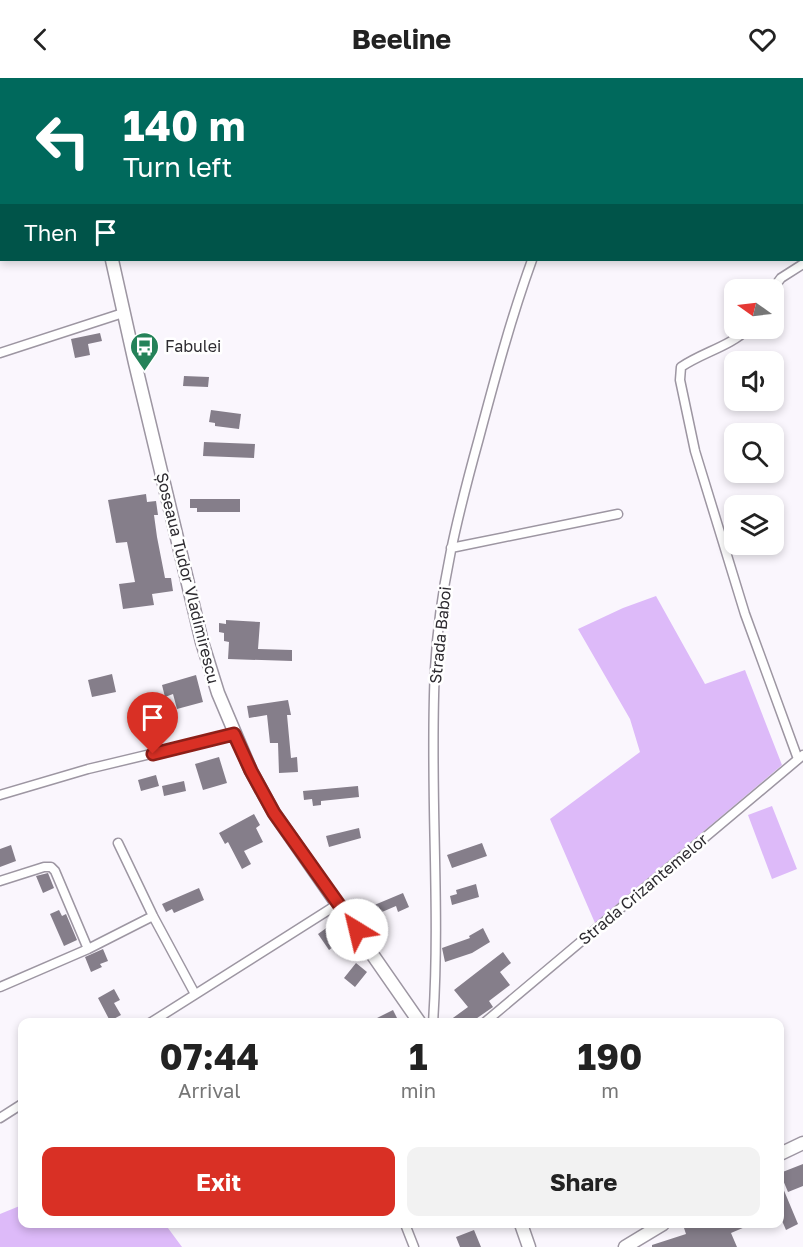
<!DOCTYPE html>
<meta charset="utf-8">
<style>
body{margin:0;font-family:"Golos Text",sans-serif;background:#f2f2f2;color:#222;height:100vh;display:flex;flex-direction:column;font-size:22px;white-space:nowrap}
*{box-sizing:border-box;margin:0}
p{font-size:20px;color:#767676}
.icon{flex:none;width:33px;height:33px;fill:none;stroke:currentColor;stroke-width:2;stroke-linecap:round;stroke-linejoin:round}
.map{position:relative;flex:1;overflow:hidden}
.drawer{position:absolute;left:18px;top:940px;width:766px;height:210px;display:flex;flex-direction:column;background:#fff;border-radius:12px;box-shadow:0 3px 9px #0003}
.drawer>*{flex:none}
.hud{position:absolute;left:0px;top:0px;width:804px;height:183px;box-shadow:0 3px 9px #0003;background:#00695c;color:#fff;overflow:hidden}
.needle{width:39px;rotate:284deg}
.buttons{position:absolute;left:724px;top:201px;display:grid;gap:12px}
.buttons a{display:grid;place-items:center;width:60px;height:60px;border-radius:12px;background:#fff;box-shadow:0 3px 9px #0003;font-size:30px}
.pin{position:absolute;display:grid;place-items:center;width:51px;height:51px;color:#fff;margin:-62px -26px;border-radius:50% 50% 50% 0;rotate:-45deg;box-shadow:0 0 6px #0007}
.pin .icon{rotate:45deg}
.me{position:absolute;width:66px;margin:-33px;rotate:324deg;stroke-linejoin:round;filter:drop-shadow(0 0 4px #0008)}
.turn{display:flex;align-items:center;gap:21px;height:126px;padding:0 24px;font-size:27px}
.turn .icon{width:78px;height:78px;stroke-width:2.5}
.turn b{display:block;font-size:42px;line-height:51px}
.then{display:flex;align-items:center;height:57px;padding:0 24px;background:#0003;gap:12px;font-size:22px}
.eta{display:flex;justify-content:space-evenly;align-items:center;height:102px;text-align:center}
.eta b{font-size:36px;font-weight:700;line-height:42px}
.button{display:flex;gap:12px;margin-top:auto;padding:12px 24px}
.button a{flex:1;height:69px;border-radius:12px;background:#d93025;color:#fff;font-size:24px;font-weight:700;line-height:69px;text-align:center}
.button a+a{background:#f2f2f2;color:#222}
header{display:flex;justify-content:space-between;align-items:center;height:78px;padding:0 24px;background:#fff;font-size:27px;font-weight:700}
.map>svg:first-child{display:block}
.green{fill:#ddbaf9}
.building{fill:#857e8a}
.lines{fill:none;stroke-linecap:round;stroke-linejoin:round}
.minor-casing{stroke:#9d96a2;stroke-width:11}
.secondary-casing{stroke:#9d96a2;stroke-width:15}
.minor{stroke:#fff;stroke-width:8}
.secondary{stroke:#fff;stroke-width:12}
.route-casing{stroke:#8d1f18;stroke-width:15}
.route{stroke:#d93025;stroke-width:10}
.labels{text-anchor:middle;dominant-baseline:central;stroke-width:5;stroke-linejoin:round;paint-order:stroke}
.poi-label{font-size:16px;fill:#2d2b30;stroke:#fff;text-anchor:start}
.street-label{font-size:16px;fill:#2d2b30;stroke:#fff}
</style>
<header><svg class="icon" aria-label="back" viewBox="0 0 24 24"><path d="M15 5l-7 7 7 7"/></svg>Beeline<svg class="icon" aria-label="heart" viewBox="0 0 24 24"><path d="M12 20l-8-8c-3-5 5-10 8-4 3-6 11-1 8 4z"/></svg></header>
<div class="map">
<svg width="803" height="1169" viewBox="0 0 803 1169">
<rect width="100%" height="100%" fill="#faf6fd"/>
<path class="green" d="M656,518L705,606L745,592L782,687L595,845L550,741L640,674L630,641L578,551L623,530Z
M772,728L797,791L772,801L748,737Z
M22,1127V1146H165L182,1169H0V1136Z"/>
<path class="building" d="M100,255L102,263L88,266L90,277L75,280L71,261Z
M184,298L209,299L208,309L183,308Z
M211,332L241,336L239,351L215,348V345L209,344Z
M204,364L255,366L254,380L203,378Z
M146,416L147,424L156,423L158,437H154L157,459L165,500H171L173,513L152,516L154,527L123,531L119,506L135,504L127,464L116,465L108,422Z
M190,421H240V434H197V430H190Z
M226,542L260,544L258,571L292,572V583L228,581L229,564L224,563V555L219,554V545L226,546Z
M112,596L116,614L92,619L88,602Z
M196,597L203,624L177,631L173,616L165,619L162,607Z
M288,622L291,637H287L291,680L297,679L298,694L279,695L278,665H270L267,637L249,640L247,628Z
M219,679L227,705L203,712L195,686Z
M156,697L159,708L141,713L138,702Z
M184,703L186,713L164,718L162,708Z
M358,708L359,719L321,723V727L313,728L312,721L304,722L303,713Z
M254,736L260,747L256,750L263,764L244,773L251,786L242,791L228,764L225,766L219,755Z
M359,750L361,760L329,769L326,758Z
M482,765L487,778L452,790L447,777Z
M11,767L16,783L0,789V771Z
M48,795L54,810L43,815L36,798Z
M476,806L479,819L452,827L450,818L457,816L456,812Z
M199,810L204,822L174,835L172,831L166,834L162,826Z
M403,815L409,829L398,834L396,828L375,837L372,828Z
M59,832L62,838L66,836L77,862L64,868L50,836Z
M336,843L347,859L329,872L318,856Z
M483,850L490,864L472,875L445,884L442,870L470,860L469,858Z
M103,871L108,883L100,886L102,889L91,894L85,879Z
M503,874L511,885L500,894L510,907L489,923L493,929L470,945H446L468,929L454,912Z
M356,885L367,894L355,909L344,900Z
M114,911L120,922L114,925L121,937L110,943L98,920Z
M393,932L397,940L393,942L395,945H367Z
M803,1086V1108L788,1114L780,1095Z
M780,1103L798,1146L786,1152L780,1138Z
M697,1146H752L731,1155L737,1169H652V1167L686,1156L684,1150Z
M474,1152L481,1169H460L456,1159Z"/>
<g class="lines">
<defs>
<path id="minor" d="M600,2L601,0
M0,149H2
M772,212L781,200L803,186
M749,250C729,269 703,274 681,289L680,302L695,373L745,536L798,681
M0,275L123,235
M451,470L618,436
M0,717L88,691L234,656
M118,765L153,838L195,916
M0,803L44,789H51L55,793L88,871
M0,909L88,871L153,838
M150,945L338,826
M433,945C441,827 429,709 435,591C439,512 458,436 479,360C495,300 511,240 532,182
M484,945L803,677
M0,1040L22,1026
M405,1146L414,1169"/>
<path id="secondary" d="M73,0V2
M112,182L135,285L202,564L218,615L251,693L274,735L420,945
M780,1076L803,1065
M521,1146L529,1169
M625,1169L663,1146"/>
</defs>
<use href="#minor" class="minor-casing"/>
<use href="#secondary" class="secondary-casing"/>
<use href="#minor" class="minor"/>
<use href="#secondary" class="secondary"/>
</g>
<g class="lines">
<defs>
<path id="route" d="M153,676L234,656L251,693L274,735L357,852"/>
</defs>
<use href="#route" class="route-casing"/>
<use href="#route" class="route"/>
</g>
<defs>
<symbol id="bus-pin" viewBox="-11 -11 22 30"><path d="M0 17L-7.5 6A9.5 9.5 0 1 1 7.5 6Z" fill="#258259" stroke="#fff"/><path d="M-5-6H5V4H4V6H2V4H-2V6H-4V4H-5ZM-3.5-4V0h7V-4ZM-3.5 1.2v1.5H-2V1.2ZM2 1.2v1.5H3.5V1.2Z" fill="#fff"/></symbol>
</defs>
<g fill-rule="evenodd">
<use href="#bus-pin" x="128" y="252" width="33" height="45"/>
</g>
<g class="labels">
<g class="poi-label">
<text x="165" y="268">Fabulei</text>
</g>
<g class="street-label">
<text transform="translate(188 500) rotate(76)">Șoseaua Tudor Vladimirescu</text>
<text transform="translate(440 557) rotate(-84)">Strada Baboi</text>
<text transform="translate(643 811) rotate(-40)">Strada Crizantemelor</text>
</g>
</g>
</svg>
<div class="buttons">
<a><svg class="needle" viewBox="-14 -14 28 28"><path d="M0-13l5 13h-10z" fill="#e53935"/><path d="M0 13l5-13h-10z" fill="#767676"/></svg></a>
<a><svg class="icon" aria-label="sound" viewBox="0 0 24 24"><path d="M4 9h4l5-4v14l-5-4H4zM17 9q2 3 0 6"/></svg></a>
<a><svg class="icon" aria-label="search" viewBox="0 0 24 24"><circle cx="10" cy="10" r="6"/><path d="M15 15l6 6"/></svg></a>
<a><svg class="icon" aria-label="layers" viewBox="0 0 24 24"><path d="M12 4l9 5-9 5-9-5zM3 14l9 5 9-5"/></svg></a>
</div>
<div class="pin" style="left:153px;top:676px;background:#d93025"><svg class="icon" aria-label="arrive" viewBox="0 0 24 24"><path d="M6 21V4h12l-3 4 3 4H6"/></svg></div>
<svg class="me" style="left:357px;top:852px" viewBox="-20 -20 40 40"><circle r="19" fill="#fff"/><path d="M0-13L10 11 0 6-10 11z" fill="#d93025"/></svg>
<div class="hud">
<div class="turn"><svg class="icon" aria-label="left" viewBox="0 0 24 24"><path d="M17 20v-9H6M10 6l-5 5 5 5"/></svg><div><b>140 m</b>Turn left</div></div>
<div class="then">Then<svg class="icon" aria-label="arrive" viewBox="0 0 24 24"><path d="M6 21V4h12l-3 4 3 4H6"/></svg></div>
</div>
<section class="drawer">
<div class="eta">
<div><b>07:44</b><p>Arrival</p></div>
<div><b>1</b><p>min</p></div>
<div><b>190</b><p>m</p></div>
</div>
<div class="button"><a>Exit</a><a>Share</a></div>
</section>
</div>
